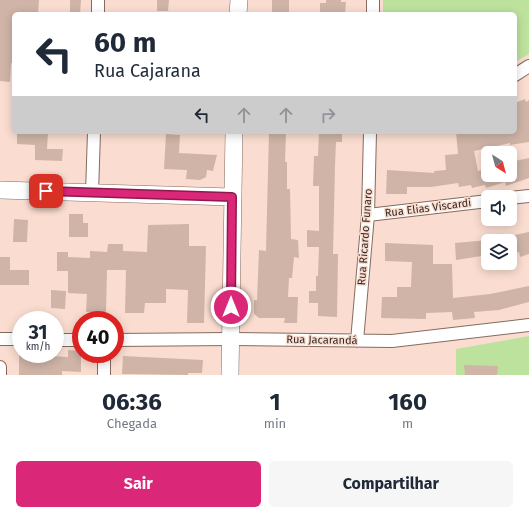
<!DOCTYPE html>
<html lang="pt">
<meta charset="utf-8">
<style>
body{margin:0;font-family:"Fira Sans",sans-serif;background:#f6f6f7;color:#1f2937;height:100vh;display:flex;flex-direction:column;font-size:15px;white-space:nowrap}
*{box-sizing:border-box;margin:0}
p{font-size:13px;color:#747a83}
.icon{flex:none;width:22px;height:22px;fill:none;stroke:currentColor;stroke-width:2;stroke-linecap:round;stroke-linejoin:round}
.map{position:relative;height:375px;overflow:hidden}
.sheet{display:flex;flex-direction:column;background:#fff;flex:1}
.sheet>*{flex:none}
.hud{position:absolute;left:12px;top:12px;width:505px;height:122px;border-radius:6px;box-shadow:0 2px 10px #0003;background:#fff;color:#1f2937;overflow:hidden}
.needle{width:26px;rotate:144deg}
.fabs{position:absolute;left:481px;top:146px;display:grid;gap:8px}
.fabs a{display:grid;place-items:center;width:36px;height:36px;border-radius:6px;background:#fff;box-shadow:0 2px 10px #0003;font-size:20px}
.speed{position:absolute;left:12px;top:311px;display:flex;gap:8px;font-size:20px;font-weight:700;text-align:center}
.speed>*{display:grid;place-content:center;width:52px;height:52px;border-radius:50%;background:#fff;box-shadow:0 2px 10px #0003;line-height:1}
.speed small{font-size:10px;font-weight:400}
.speed .limit{border:6px solid #d22;background:#fff;color:#111}
.pin{position:absolute;display:grid;place-items:center;width:34px;height:34px;color:#fff;margin:-17px;border-radius:8px;box-shadow:0 2px 6px #0006}
.me{position:absolute;width:44px;margin:-22px;rotate:0deg;stroke-linejoin:round;filter:drop-shadow(0 0 3px #0008)}
.turn{display:flex;align-items:center;gap:14px;height:84px;padding:0 16px;font-size:18px}
.turn .icon{width:52px;height:52px;stroke-width:2.5}
.turn b{display:block;font-size:28px;line-height:34px}
.lanes{display:flex;align-items:center;height:38px;padding:0 16px;background:#0003;justify-content:center;gap:20px;direction:ltr}
.lanes .off{opacity:.35}
.eta{display:flex;justify-content:space-evenly;align-items:center;height:68px;text-align:center}
.eta b{font-size:24px;font-weight:700;line-height:28px}
.button{display:flex;gap:8px;margin-top:auto;padding:8px 16px}
.button a{flex:1;height:46px;border-radius:6px;background:#db2777;color:#fff;font-size:16px;font-weight:700;line-height:46px;text-align:center}
.button a+a{background:#f6f6f7;color:#1f2937}
.map>svg:first-child{display:block}
.green{fill:#bde29e}
.building{fill:#cfb4a7}
.lines{fill:none;stroke-linecap:round;stroke-linejoin:round}
.street-casing{stroke:#846b60;stroke-width:14}
.secondary-casing{stroke:#846b60;stroke-width:18}
.street{stroke:#fff;stroke-width:12}
.secondary{stroke:#fff;stroke-width:17}
.route-casing{stroke:#8e194d;stroke-width:10}
.route{stroke:#db2777;stroke-width:7}
.labels{text-anchor:middle;dominant-baseline:central;stroke-width:3;stroke-linejoin:round;paint-order:stroke}
.street-label{font-size:11px;fill:#332823;stroke:#faddd0}
</style>
<div class="map">
<svg width="529" height="375" viewBox="0 0 529 375">
<rect width="100%" height="100%" fill="#faddd0"/>
<path class="green" d="M383,0H529V54L515,62V14H383Z
M529,336V375H456V349Z"/>
<path class="building" d="M0,0H39L38,14H14V63H11L10,82L0,81Z
M70,0H81L80,14H70Z
M157,0H169L168,11H157Z
M272,0H289V14H272Z
M326,0H341V2H346L345,14H320V3H326Z
M525,99L526,102L529,100V142L510,145V143L474,151L478,171L488,168V175H510V162L529,158V178L506,186L505,182L486,188L485,185L472,188L471,185L459,187L458,183L431,187H407V194H386L387,170L434,173V171L446,170L445,155L458,154L456,132H515V103Z
M17,132H48L47,149H63L62,161L35,160V145L17,144Z
M269,132H286L285,162H287V189H290L291,239L298,240L299,258L294,257L292,278H289L288,297H298L297,323H284L285,318H259L254,314V300H257L259,250L266,251Z
M319,132H342V142H336L335,166L333,254H338L337,317L318,316V303H309V291H316V276H318L319,247H307V230L319,231V186H313L314,156H318Z
M166,134L180,135L179,153L217,155L213,171L207,170L206,177L200,180L186,179L187,170L164,169Z
M69,214H83V223H88V237H69Z
M14,219L28,220L27,242H13Z
M189,224V246H206L204,323H187L188,290L166,289V303H145L144,313H125L126,270H107L106,313L86,312L87,294L68,293V271H57V252H68V257L90,258V251L107,252L108,244H123V251L147,252L148,225Z
M529,232V254L520,257L519,252L510,254V236Z
M488,240V255L456,260L455,243Z
M385,243L433,245V264H452L453,298L490,294L529,286V302L499,310L474,312L475,318L453,320L452,312L426,313V319L381,318L382,297H397V287H411L412,262L385,261Z
M0,257H10V270H29V285H0Z
M51,290L66,291L65,309L51,308Z
M68,350L81,351V372L62,371V375H19V354L68,357Z
M123,356L203,360L202,373H188V375L122,374Z
M464,365L498,366L497,375H465Z"/>
<g class="lines">
<defs>
<path id="street" d="M98,14V0
M373,14V0
M515,75L529,66
M92,193L94,132
M510,198L529,196
M368,215L488,201
M0,339H21
M55,340H81
M115,340L231,339L392,341L529,325
M357,341L368,215L370,132
M0,367V375
M104,375V354"/>
<path id="secondary" d="M238,14L239,0
M0,190L232,197
M230,375L234,132"/>
</defs>
<use href="#street" class="street-casing"/>
<use href="#secondary" class="secondary-casing"/>
<use href="#street" class="street"/>
<use href="#secondary" class="secondary"/>
</g>
<g class="lines">
<defs>
<path id="route" d="M46,191L232,197L231,307"/>
</defs>
<use href="#route" class="route-casing"/>
<use href="#route" class="route"/>
</g>
<g class="labels">
<g class="street-label">
<text transform="translate(428 208) rotate(-7)">Rua Elias Viscardi</text>
<text transform="translate(365 237) rotate(-86)">Rua Ricardo Funaro</text>
<text transform="translate(322 340) rotate(1)">Rua Jacarandá</text>
</g>
</g>
</svg>
<div class="fabs">
<a><svg class="needle" viewBox="-14 -14 28 28"><path d="M0-13l5 13h-10z" fill="#e53935"/><path d="M0 13l5-13h-10z" fill="#747a83"/></svg></a>
<a><svg class="icon" aria-label="sound" viewBox="0 0 24 24"><path d="M4 9h4l5-4v14l-5-4H4zM17 9q2 3 0 6"/></svg></a>
<a><svg class="icon" aria-label="layers" viewBox="0 0 24 24"><path d="M12 4l9 5-9 5-9-5zM3 14l9 5 9-5"/></svg></a>
</div>
<div class="speed"><div>31<small>km/h</small></div><div class="limit">40</div></div>
<div class="pin" style="left:46px;top:191px;background:#d93025"><svg class="icon" aria-label="arrive" viewBox="0 0 24 24"><path d="M6 21V4h12l-3 4 3 4H6"/></svg></div>
<svg class="me" style="left:231px;top:307px" viewBox="-20 -20 40 40"><circle r="17" fill="#db2777" stroke="#fff" stroke-width="3"/><path d="M0-11L8 9 0 5-8 9z" fill="#fff"/></svg>
<div class="hud">
<div class="turn"><svg class="icon" aria-label="left" viewBox="0 0 24 24"><path d="M17 20v-9H6M10 6l-5 5 5 5"/></svg><div><b>60 m</b>Rua Cajarana</div></div>
<div class="lanes"><svg class="icon" aria-label="left" viewBox="0 0 24 24"><path d="M17 20v-9H6M10 6l-5 5 5 5"/></svg><svg class="icon off" aria-label="ahead" viewBox="0 0 24 24"><path d="M12 20V5M6 11l6-6 6 6"/></svg><svg class="icon off" aria-label="ahead" viewBox="0 0 24 24"><path d="M12 20V5M6 11l6-6 6 6"/></svg><svg class="icon off" aria-label="right" viewBox="0 0 24 24"><path d="M7 20v-9h11M14 6l5 5-5 5"/></svg></div>
</div>
</div>
<section class="sheet">
<div class="eta">
<div><b>06:36</b><p>Chegada</p></div>
<div><b>1</b><p>min</p></div>
<div><b>160</b><p>m</p></div>
</div>
<div class="button"><a>Sair</a><a>Compartilhar</a></div>
</section>
